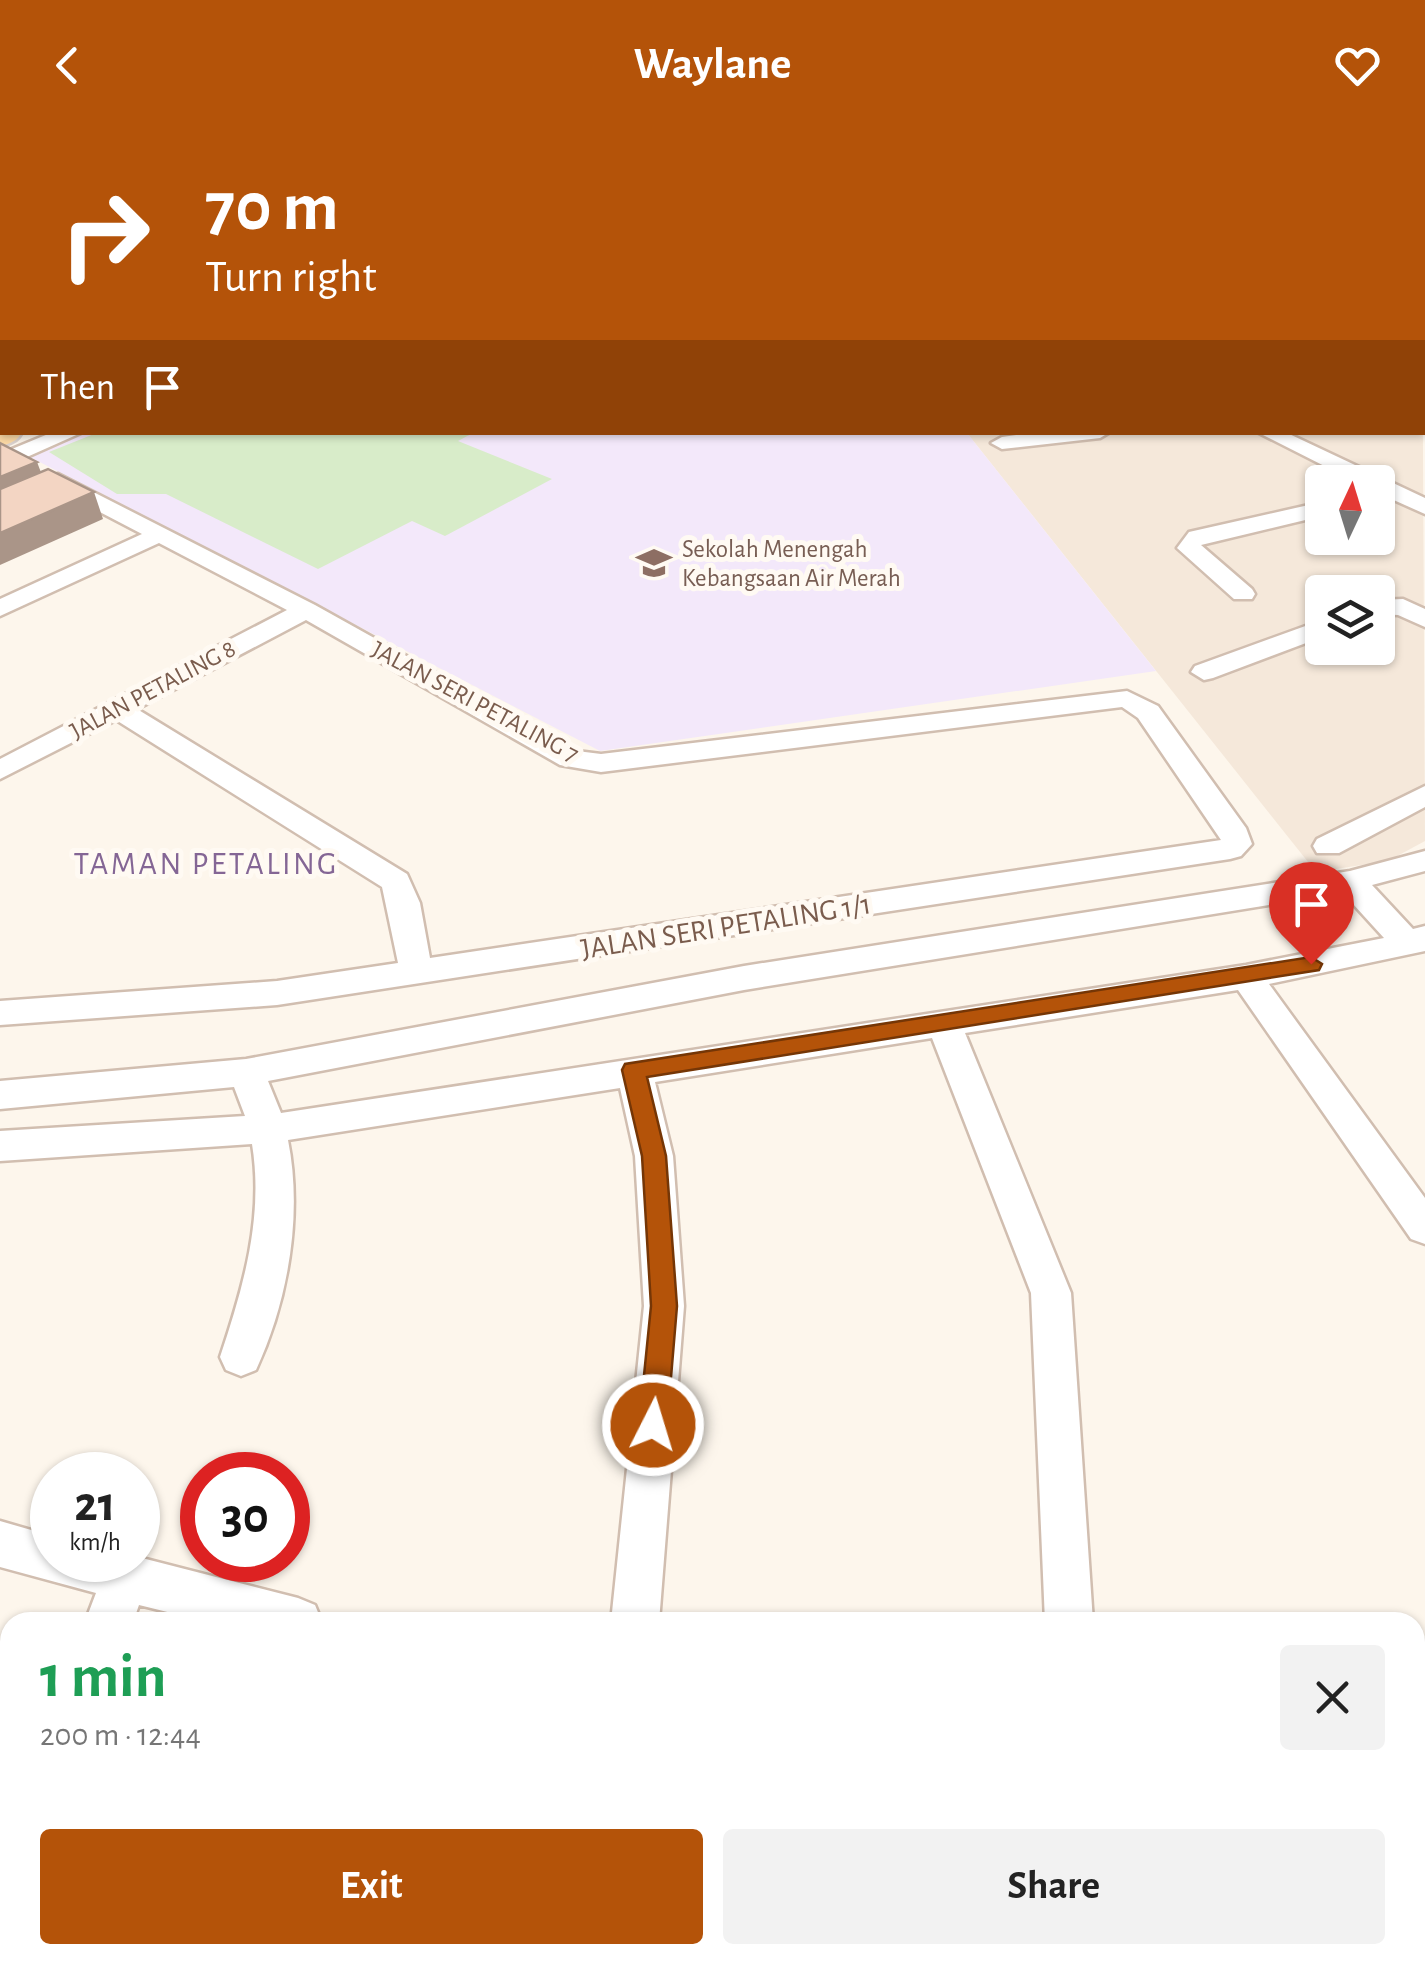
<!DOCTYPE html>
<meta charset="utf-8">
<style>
body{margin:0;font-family:"Alegreya Sans",sans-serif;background:#f2f2f2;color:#222;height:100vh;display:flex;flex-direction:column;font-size:38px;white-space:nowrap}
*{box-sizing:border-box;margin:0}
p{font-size:32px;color:#767676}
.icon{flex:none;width:55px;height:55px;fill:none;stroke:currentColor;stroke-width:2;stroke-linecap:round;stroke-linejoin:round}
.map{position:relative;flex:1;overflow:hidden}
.panel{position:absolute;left:0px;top:1482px;width:1425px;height:352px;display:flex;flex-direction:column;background:#fff;border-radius:30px 30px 0 0;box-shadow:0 2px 8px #0004}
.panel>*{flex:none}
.hud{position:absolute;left:0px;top:0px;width:1425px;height:305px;box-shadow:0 2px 8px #0004;background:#b45309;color:#fff;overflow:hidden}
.needle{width:65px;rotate:4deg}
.buttons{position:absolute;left:1305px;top:335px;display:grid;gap:20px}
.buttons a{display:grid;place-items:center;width:90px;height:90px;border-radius:10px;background:#fff;box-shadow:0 2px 8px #0004;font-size:50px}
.speed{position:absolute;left:30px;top:1322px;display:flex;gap:20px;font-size:50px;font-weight:700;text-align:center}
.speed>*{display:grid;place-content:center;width:130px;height:130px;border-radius:50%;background:#fff;box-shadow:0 2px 8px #0004;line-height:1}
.speed small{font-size:25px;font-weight:400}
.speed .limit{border:15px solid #d22;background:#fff;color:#111}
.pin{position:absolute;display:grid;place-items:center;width:85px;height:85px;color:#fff;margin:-102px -42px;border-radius:50% 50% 50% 0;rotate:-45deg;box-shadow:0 0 10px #0007}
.pin .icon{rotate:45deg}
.me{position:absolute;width:110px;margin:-55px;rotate:5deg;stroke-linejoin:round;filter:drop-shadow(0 0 8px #0008)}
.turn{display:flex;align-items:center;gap:35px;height:210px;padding:0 40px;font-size:45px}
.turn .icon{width:130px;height:130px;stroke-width:2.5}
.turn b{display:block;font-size:70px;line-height:85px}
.then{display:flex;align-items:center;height:95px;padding:0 40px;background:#0003;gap:20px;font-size:38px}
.round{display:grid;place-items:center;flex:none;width:105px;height:105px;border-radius:10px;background:#f2f2f2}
.head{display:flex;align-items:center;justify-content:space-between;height:170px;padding:0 40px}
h1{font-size:60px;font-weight:700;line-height:75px;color:#1e9e55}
.button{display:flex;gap:20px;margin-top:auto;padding:20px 40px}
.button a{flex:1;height:115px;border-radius:10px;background:#b45309;color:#fff;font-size:40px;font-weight:700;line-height:115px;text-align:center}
.button a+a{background:#f2f2f2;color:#222}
header{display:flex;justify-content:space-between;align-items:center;height:130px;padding:0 40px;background:#b45309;color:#fff;font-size:45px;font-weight:700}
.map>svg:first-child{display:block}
.residential{fill:#f5e8da;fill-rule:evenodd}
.education{fill:#f3e8fa}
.green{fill:#d8ecc9}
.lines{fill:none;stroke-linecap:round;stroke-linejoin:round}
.minor-casing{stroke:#d1beb0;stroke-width:5}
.major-casing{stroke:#dad1cd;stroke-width:50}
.minor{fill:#fff;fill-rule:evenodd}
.major{stroke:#fbd9a5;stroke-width:45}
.shaded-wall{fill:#aa9588}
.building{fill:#f3d5c3;stroke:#aa9588;stroke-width:2.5}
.route{fill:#b45309;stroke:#753606;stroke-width:2.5}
.labels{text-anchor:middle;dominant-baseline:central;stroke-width:10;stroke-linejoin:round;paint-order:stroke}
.far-education-label{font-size:25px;fill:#785e54;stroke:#fffaf3;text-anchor:start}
.far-street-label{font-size:25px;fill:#7a5c4d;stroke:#fffaf3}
.street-label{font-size:30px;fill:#7a5c4d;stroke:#fffaf3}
.neighbourhood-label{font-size:32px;letter-spacing:2.5px;fill:#846695;stroke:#fffaf3}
</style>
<header><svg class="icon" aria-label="back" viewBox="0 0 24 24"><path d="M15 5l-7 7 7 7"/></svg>Waylane<svg class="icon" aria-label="heart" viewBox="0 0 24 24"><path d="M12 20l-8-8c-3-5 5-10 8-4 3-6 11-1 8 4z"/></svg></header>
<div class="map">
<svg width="1425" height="1833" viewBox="0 0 1425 1833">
<rect width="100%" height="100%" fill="#fdf6ec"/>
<path class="residential" d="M0,0H683L2,2L0,52Z
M1422,130L1425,711L1388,731L1316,742L967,303L1422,302ZM1322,352H1378V408H1322ZM1322,462H1378V518H1322Z"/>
<path class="education" d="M88,302L967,303L1156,541L600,621L28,326Z"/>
<path class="green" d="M99,302L473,303L458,311L552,349L445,406L412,391L318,439L166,364H117L49,322Z"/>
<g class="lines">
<defs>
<path id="minor" d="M1075,0H1090L1091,2H1077Z
M1422,1H1425V9L1422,2H1417Z
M0,54H2V64H0Z
M1422,54H1425V64H1422Z
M1422,120H1425V130H1422Z
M1422,162H1425V175H1422Z
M0,184L2,185V197L0,196Z
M2,243V255L0,256V244Z
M1422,256L1425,257V270L1422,269Z
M53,302H83L0,339V324Z
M1039,302H1110L1100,308L1002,319L991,313L1002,307Z
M1257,302H1285L1425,368V384L1378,363V352H1356Z
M58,344L315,475L577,621L601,624L1127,561L1158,576L1246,698L1252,714L1241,726L1230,729L277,875L0,895V871L277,851L398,833L382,757L116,590L0,649V629L287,480L159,413L0,486V469L142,404L50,356L47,351L50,346ZM306,490L560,635L601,642L1122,577L1138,588L1221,710L430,828L420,773L407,744L137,579Z
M1322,372V386L1201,415L1252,459L1255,464L1252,469H1234L1177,418L1189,402Z
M1403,469L1425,479V497L1398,485L1378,484V470Z
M1322,490V507L1213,548L1204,550L1191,542L1195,536Z
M1425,656V677L1339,723H1317L1313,716L1317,709Z
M1425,721V741L1372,755L1413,799L1425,796V821L1269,854L1425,1068V1114L1411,1109L1238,860L965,903L1071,1163L1093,1492H1045L1031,1163L932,908L655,952L673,1026L684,1176L659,1492H611L644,1176L635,1026L620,958L288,1010C303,1085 288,1171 256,1240L241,1246L226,1240L220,1227C243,1158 264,1088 252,1014L0,1031V1001L245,986L234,957L0,979V951L246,929L744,836L1350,741ZM1343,763L1384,808L1246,835L281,983L268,951L744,860Z
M0,1391L52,1406V1430L138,1427L298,1468L315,1475L322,1492H208L139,1475L133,1492H85L96,1463L0,1437Z
M10,1740V1818L0,1822V1744Z
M558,1825H614L612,1833H556Z"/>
<path id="major" d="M729,2L736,0
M0,293L2,292"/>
</defs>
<use href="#minor" class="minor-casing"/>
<use href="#major" class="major-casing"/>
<use href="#minor" class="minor"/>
<use href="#major" class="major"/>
</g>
<path class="shaded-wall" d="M37,332L47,358L0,378V347Z
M94,362L103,389L0,435V403Z"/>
<path class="building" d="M0,313L37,332L0,347Z
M48,339L94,362L0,403V359Z"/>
<path class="route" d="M1311,827L1322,834L1319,840L647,947L666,1026L677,1176L667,1295L663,1304L653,1308L643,1304L639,1295L651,1176L642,1026L622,940L625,934Z"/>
<defs>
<symbol id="school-bare" viewBox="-9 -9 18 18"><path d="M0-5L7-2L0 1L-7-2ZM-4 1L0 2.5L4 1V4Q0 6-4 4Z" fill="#8d6e63" stroke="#fffaf3" stroke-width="2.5" paint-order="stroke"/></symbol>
</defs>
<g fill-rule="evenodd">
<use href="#school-bare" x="629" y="408" width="50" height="50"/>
</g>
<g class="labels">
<g class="far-education-label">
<text x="682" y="419">Sekolah Menengah<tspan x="682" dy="29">Kebangsaan Air Merah</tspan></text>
</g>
<g class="far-street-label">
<text transform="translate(153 560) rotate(-28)">JALAN PETALING 8</text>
<text transform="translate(475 572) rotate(28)">JALAN SERI PETALING 7</text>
</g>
<g class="street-label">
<text transform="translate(726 797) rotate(-9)">JALAN SERI PETALING 1/1</text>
</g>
<g class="neighbourhood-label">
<text x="206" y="734">TAMAN PETALING</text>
</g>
</g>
</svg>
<div class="buttons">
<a><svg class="needle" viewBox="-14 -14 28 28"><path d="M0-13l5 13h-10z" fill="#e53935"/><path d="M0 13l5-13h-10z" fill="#767676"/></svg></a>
<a><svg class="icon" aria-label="layers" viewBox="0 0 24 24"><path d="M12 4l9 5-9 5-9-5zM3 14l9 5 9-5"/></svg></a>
</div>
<div class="speed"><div>21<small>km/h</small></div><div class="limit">30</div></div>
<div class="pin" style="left:1311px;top:834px;background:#d93025"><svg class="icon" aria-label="arrive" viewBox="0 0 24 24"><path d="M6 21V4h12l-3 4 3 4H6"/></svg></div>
<svg class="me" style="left:653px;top:1295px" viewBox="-20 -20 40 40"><circle r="17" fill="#b45309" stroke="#fff" stroke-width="3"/><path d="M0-11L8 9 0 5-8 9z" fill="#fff"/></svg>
<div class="hud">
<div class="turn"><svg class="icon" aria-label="right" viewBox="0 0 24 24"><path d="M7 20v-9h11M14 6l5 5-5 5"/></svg><div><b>70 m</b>Turn right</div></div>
<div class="then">Then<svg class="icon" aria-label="arrive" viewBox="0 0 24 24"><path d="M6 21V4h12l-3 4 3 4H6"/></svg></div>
</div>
<section class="panel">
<div class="head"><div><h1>1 min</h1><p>200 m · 12:44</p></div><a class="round"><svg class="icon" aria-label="close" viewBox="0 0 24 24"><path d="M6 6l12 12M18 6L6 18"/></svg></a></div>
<div class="button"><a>Exit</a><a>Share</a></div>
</section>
</div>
